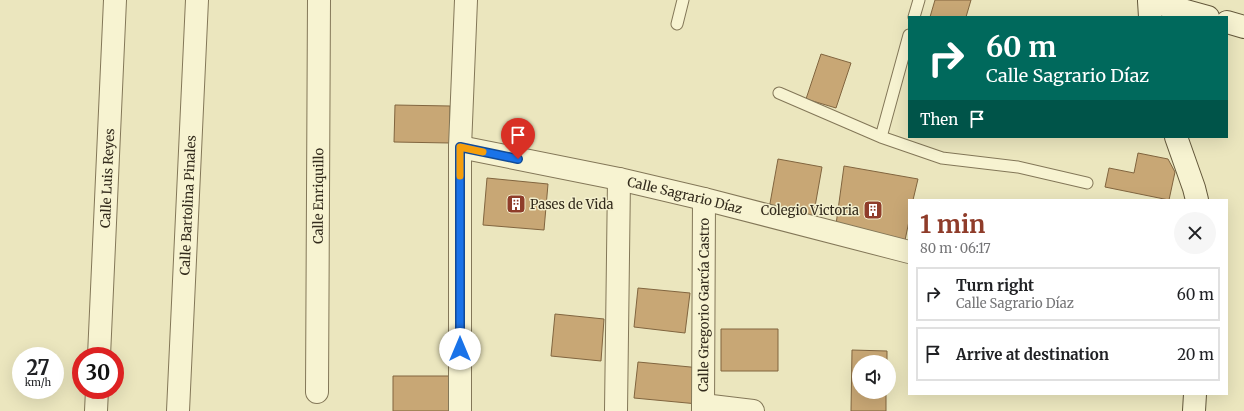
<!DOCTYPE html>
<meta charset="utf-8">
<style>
body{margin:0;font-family:Merriweather,serif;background:#f6f6f6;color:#202124;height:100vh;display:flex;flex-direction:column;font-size:15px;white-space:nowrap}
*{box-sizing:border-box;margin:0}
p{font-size:13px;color:#757577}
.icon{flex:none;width:22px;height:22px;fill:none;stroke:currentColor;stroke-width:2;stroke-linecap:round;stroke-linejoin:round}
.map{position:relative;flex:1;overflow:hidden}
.panel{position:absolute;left:908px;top:199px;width:320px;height:196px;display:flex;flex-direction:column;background:#fff;border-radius:0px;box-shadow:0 4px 16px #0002}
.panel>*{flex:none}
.guide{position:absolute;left:908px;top:16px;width:320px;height:122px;border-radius:0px;box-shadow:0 4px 16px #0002;background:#00695c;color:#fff;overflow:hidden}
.buttons{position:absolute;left:852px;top:355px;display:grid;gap:8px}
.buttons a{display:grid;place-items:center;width:44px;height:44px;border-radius:50%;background:#fff;box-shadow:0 4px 16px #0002;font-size:20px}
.speed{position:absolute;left:12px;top:347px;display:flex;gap:8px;font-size:20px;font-weight:700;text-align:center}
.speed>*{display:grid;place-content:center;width:52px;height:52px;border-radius:50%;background:#fff;box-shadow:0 4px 16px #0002;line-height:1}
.speed small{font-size:10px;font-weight:400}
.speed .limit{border:6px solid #d22;background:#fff;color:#111}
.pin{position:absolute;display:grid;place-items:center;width:34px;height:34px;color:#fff;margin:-41px -17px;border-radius:50% 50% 50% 0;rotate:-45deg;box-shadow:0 0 4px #0007}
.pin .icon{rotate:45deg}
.me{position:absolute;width:44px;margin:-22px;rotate:0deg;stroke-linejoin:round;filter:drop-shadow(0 0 3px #0008)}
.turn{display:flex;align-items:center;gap:14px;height:84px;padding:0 12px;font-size:18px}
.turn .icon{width:52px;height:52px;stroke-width:2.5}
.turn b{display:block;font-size:28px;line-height:34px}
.then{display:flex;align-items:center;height:38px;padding:0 12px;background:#0003;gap:8px;font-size:15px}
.round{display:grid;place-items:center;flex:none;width:42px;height:42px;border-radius:21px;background:#f6f6f6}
.overview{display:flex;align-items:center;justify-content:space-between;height:68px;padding:0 12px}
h1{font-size:24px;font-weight:700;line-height:30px;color:#8f3c2a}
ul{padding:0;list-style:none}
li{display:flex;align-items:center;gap:12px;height:54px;margin:0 8px 6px;padding:0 4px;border:2px solid #e0e0e0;border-radius:0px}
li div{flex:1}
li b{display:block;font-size:15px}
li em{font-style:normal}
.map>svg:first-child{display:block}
.building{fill:#c8a775;stroke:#81653f}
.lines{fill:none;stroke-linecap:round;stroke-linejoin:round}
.lane-casing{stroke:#837758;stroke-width:13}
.street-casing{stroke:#837758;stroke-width:24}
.secondary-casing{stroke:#64583b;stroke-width:24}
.lane{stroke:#f7f3d1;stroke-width:11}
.street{stroke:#f7f3d1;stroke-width:22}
.secondary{stroke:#f7f3d1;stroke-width:22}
.route-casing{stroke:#114b97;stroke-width:10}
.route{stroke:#1a73e8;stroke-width:7}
.slow{stroke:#f59e0b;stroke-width:7}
.labels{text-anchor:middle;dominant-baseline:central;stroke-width:3;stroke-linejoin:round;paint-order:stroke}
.street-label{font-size:13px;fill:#332b1c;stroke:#f3efcd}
.poi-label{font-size:13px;fill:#332b1c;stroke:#f3efcd;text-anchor:start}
</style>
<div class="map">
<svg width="1244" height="411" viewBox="0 0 1244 411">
<rect width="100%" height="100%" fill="#ebe6be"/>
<path class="building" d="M935,0H971L966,17H930Z
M821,54L851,63L836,108L806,99Z
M395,105L450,106V143L394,142Z
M1138,153L1168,159L1175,172L1169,200L1105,187L1109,168L1134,173Z
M778,159L822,167L813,218L769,209Z
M844,166L918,179L913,200H909V221L903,250L835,232Z
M487,178L548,184L544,230L483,225Z
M638,288L690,293L685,333L634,327Z
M555,314L604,319L601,361L551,356Z
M721,329H778V371H721Z
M852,350L887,351V362H859V392H886V411H851Z
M638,362L701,368L698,404L634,398Z
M393,376H449V411H393Z"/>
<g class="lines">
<defs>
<path id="lane" d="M914,17L919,0
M677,24L683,0
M779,93L881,137L909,35
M881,137L942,158L1018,167L1087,183"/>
<g id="street">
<path id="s1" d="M460,147L619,179L704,199L909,252"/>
<path id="s2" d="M99,356L115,0"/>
<path id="s3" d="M317,392L319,0"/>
<path d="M703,405L753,411"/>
<path d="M96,411L97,390"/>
<path id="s4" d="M178,411L197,0"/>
<path d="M460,411V147L466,0"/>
<path d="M616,411L619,179"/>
<path id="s5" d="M703,411L704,199"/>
</g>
<path id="secondary" d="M1150,17L1149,1L1208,17
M1227,22L1244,27
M1176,137L1194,188L1197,200
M1194,411L1195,394"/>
</defs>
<use href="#lane" class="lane-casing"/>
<use href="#street" class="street-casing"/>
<use href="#secondary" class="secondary-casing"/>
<use href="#lane" class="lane"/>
<use href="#street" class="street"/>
<use href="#secondary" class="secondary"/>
</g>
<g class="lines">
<defs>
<path id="route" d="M460,349V147L518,159"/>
</defs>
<use href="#route" class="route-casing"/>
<use href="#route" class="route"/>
<path class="slow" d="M460,176V147L483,152"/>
</g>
<defs>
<symbol id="building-square" viewBox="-11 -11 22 22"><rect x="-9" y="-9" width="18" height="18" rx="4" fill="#8f3c2a" stroke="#f3efcd"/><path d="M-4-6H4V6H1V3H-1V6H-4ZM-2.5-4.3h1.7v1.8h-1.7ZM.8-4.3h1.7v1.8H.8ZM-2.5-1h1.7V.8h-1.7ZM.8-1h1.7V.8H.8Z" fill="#fff"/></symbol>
</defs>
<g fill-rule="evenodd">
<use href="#building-square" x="505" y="193" width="22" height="22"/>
<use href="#building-square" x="862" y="199" width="22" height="22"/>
</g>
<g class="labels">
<g class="street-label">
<text stroke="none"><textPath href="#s2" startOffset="178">Calle Luis Reyes</textPath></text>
<text stroke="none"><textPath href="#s1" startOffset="230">Calle Sagrario Díaz</textPath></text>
<text stroke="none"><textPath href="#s3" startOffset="196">Calle Enriquillo</textPath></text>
<text stroke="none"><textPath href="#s4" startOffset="206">Calle Bartolina Pinales</textPath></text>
<text stroke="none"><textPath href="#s5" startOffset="106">Calle Gregorio García Castro</textPath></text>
</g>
<g class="poi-label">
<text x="530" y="204">Pases de Vida</text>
<text x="859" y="210" text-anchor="end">Colegio Victoria</text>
</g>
</g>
</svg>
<div class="buttons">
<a><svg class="icon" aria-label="sound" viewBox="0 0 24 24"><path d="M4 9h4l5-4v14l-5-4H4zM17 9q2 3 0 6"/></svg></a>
</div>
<div class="speed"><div>27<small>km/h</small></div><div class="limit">30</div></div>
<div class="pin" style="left:518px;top:159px;background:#d93025"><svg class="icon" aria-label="arrive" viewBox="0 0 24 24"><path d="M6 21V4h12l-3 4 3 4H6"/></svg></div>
<svg class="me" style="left:460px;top:349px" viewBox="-20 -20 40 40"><circle r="19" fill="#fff"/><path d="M0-13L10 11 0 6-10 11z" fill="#1a73e8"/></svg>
<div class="guide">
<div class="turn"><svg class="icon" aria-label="right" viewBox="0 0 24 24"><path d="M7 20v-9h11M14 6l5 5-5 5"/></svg><div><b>60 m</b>Calle Sagrario Díaz</div></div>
<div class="then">Then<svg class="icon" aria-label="arrive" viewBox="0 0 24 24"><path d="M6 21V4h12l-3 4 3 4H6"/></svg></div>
</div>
<section class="panel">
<div class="overview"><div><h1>1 min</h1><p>80 m · 06:17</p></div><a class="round"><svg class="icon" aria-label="close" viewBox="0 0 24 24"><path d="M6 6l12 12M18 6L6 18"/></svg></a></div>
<ul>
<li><svg class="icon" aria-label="right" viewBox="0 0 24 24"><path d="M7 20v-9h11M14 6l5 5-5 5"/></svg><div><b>Turn right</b><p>Calle Sagrario Díaz</p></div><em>60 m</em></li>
<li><svg class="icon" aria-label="arrive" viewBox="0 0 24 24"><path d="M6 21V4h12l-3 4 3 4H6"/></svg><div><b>Arrive at destination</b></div><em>20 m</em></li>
</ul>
</section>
</div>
